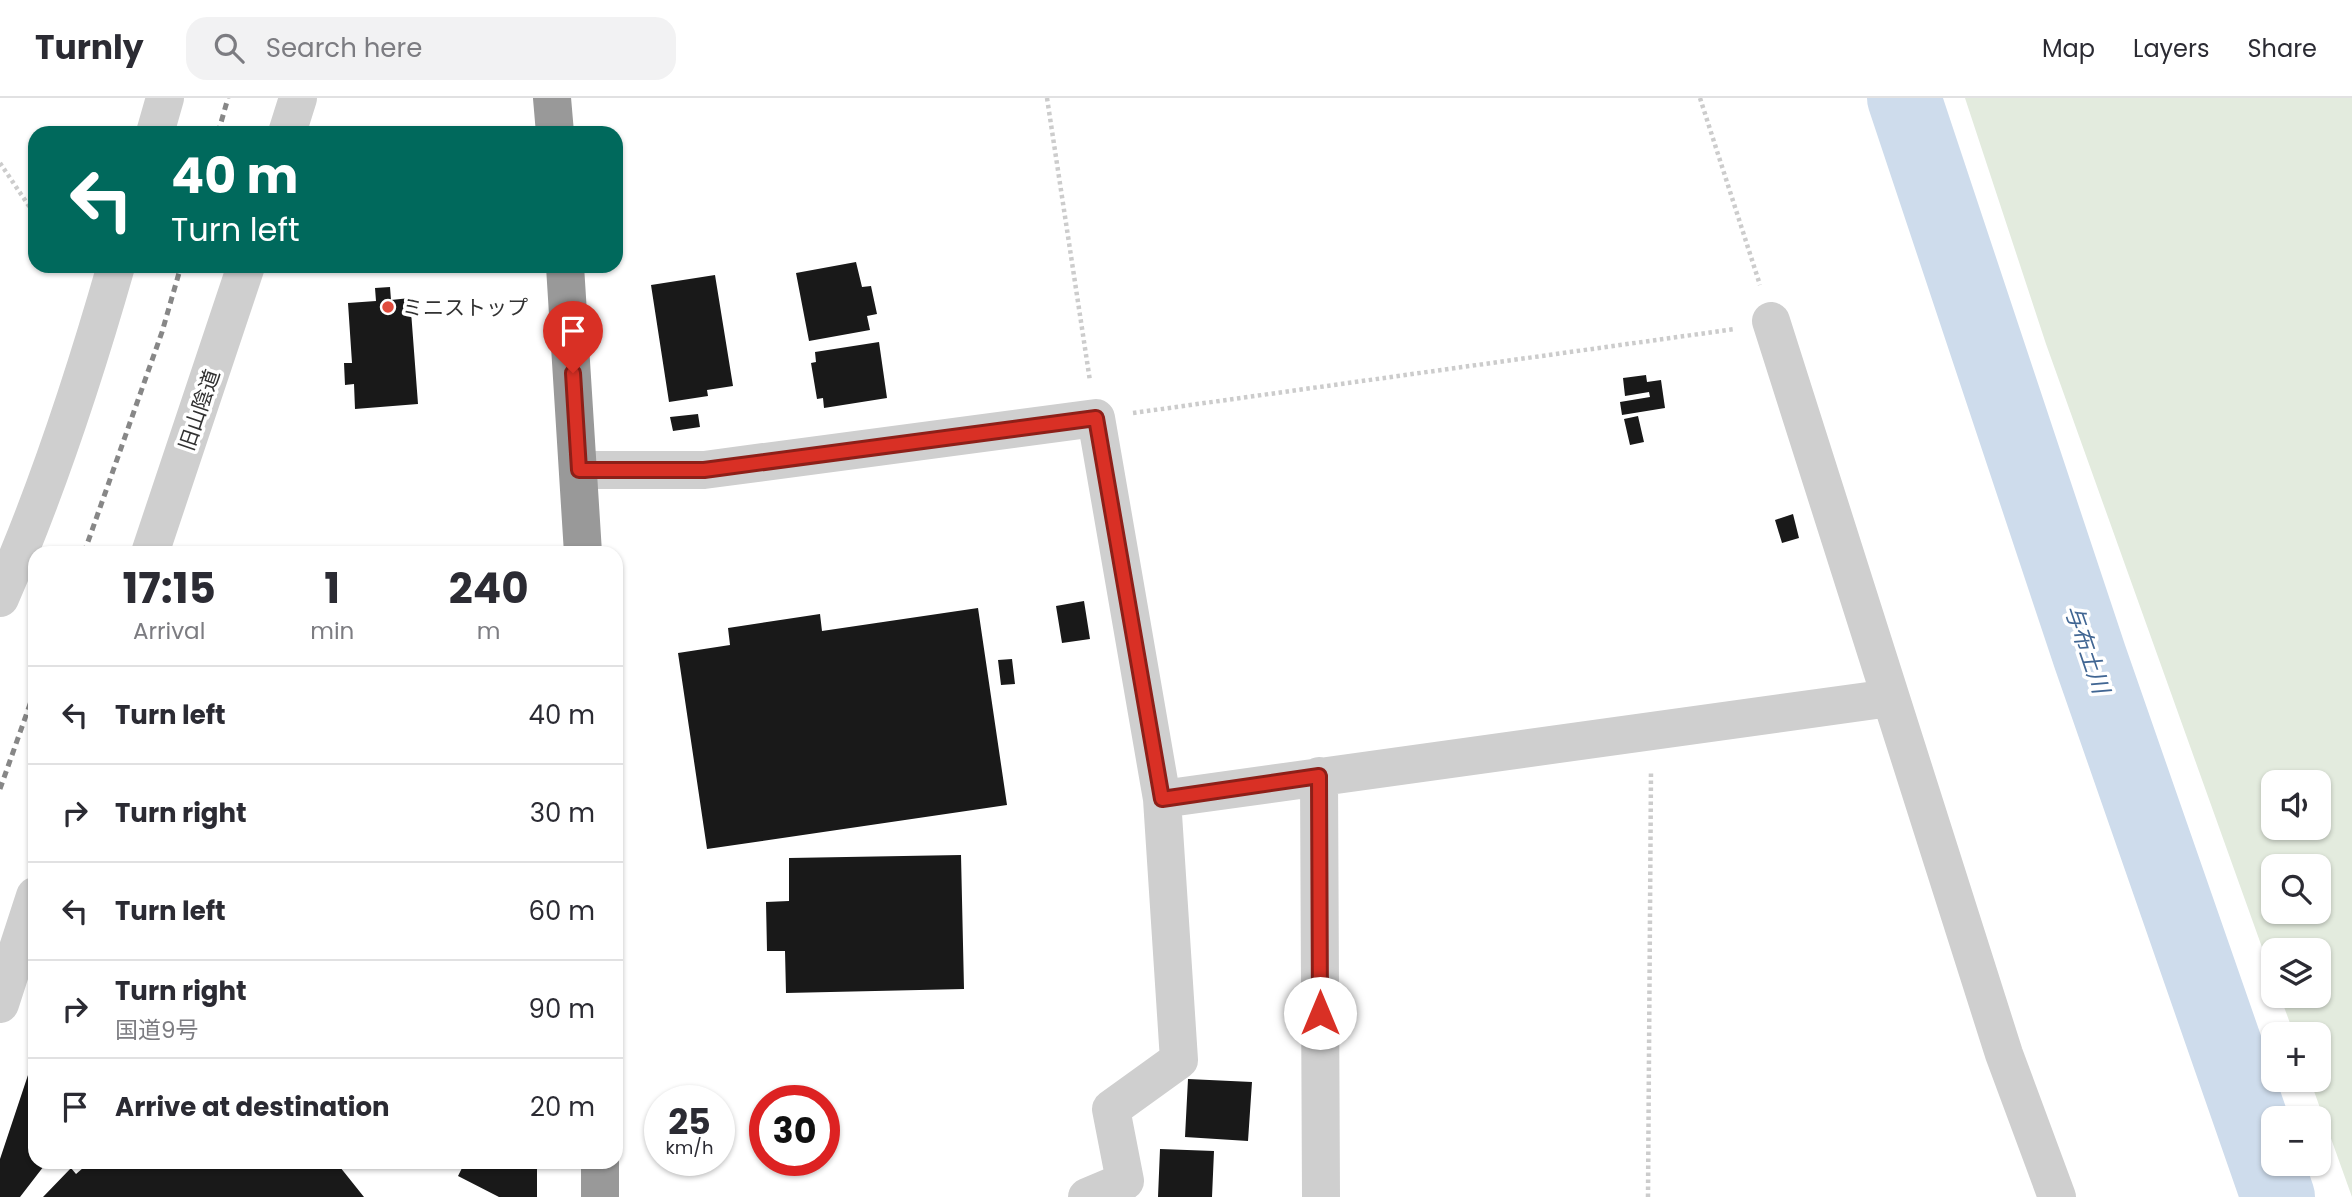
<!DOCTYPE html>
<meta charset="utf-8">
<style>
body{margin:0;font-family:Poppins,"Noto Sans JP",sans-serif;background:#f2f2f3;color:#2b2b33;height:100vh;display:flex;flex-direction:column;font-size:26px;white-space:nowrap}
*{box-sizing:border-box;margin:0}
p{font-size:23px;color:#7c7c81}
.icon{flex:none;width:38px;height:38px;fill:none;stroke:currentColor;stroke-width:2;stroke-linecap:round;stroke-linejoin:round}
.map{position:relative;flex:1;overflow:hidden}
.details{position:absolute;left:28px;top:448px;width:595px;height:623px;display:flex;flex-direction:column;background:#fff;border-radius:21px;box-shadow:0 2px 5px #0004}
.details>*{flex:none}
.guide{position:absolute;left:28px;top:28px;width:595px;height:147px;border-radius:21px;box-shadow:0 2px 5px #0004;background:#00695c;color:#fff;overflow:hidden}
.controls{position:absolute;left:2261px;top:672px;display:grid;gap:14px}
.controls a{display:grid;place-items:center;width:70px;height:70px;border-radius:14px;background:#fff;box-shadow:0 2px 5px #0004;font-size:35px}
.speed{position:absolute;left:644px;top:987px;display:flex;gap:14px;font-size:35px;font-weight:700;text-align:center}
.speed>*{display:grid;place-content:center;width:91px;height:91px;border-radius:50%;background:#fff;box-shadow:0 2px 5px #0004;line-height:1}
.speed small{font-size:18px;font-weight:400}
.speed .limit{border:10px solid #d22;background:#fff;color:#111}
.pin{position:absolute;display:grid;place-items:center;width:60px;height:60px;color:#fff;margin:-72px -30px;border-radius:50% 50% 50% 0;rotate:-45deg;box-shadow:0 0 7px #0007}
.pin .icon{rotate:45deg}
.me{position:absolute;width:77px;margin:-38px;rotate:0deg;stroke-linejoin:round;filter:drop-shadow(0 0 5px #0008)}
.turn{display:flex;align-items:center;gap:24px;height:147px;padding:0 28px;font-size:32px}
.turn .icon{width:91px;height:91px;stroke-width:2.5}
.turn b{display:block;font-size:49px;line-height:60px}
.eta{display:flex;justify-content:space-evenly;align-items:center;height:119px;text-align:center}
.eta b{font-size:42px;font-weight:700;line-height:49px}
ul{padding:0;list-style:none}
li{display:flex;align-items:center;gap:21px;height:98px;padding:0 28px;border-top:2px solid #e1e1e2}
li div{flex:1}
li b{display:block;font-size:26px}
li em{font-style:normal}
header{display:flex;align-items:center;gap:42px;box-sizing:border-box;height:98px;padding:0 35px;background:#fff;border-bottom:2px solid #e1e1e2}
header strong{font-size:33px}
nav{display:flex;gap:38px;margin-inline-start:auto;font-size:24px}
.search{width:490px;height:63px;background:#f2f2f3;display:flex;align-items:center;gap:18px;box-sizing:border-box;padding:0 24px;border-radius:21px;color:#7c7c81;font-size:26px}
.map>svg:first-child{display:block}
.green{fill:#e3ebde;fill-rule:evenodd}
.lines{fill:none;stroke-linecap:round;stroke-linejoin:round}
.river{stroke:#cedcec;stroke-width:74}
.building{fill:#191919}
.path{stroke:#ccc;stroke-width:4.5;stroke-dasharray:3.5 3.5;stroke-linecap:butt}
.minor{stroke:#cfcfcf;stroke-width:38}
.highway{stroke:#999;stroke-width:38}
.rail{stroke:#878787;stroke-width:5;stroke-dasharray:7 5;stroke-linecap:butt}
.route-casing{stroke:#8d1f18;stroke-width:18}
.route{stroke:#d93025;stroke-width:12}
.poi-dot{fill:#e04b3c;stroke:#fff;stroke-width:2.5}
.labels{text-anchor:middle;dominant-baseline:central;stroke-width:7;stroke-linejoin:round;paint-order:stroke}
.poi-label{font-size:21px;fill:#323232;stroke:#fff;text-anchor:start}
.street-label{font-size:21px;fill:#323232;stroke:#fff}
.water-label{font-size:23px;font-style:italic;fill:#416693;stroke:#fff}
</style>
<header>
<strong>Turnly</strong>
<div class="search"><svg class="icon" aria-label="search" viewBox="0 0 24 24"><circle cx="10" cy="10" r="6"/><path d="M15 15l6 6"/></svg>Search here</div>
<nav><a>Map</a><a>Layers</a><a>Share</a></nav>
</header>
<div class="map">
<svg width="2352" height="1099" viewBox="0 0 2352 1099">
<rect width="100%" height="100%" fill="#fff"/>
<path class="green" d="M1965,0H2352V1099L2310,982H2319V936H2294L2280,898H2319V852H2273V880L2046,246ZM2273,684H2319V730H2273ZM2319,768V814H2273V768Z"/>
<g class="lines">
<path class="river" d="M1904,0L2090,559L2278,1099"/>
</g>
<path class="building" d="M856,164L862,189L871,188L877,216L867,218L870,232L809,243L796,175Z
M715,177L733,288L707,292L708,298L669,304L651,187Z
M390,189L391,202L410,200L418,306L355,311L354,286L345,287L344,265H352L348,205L376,203L375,190Z
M879,244L887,300L824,310L823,300L817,301L811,265L816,264L815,254Z
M1646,277L1647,284L1661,282L1665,310L1622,317L1620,304L1650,299L1649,294L1625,298L1623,280Z
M698,316L700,329L673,333L670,319Z
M1638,318L1644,344L1630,347L1624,321Z
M1793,416L1799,440L1782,445L1775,422Z
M1084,503L1090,541L1062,545L1056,508Z
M978,510L1007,707L707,751L678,555L730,547L728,530L820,516L822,533Z
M1012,561L1015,586L1001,587L998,562Z
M961,757L964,891L786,895L785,853H767L766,804L789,803V760Z
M30,971L35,976V1064H47L20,1099H0V1061Z
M1188,981L1252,984L1248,1043L1185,1039Z
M1160,1051L1214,1053L1212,1099H1158Z
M90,1064H336L364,1099H43L71,1070L76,1076Z
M465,1064H537V1099H499L458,1078Z"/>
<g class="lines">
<path class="path" d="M1047,0L1090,283
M1700,0L1760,187
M0,65L35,117
M1133,315L1735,231
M1648,1099L1651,673"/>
<path class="minor" d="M155,35L165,0
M287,35L298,0
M1771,223L2004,956L2057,1099
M579,372H704L1096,320L1162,701L1890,600
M150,455L246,168
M0,500C47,393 84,280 116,168
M1319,678L1321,1099
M0,906L35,798
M1087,1099L1125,1083L1111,1011L1179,962L1162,701"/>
<path class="highway" d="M552,0L555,35
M565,168L583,455
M600,1064V1099"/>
<path class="rail" d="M218,35L228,0
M84,455L162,234L181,168
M0,691L35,592"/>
</g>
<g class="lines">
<defs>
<path id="route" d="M573,275L579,372H704L1096,320L1162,701L1319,678L1320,915"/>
</defs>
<use href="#route" class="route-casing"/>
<use href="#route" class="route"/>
</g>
<circle class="poi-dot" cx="388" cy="209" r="7"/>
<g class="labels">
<g class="poi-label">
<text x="402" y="209">ミニストップ</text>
</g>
<g class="street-label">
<text transform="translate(199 312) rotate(-71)">旧山陰道</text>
</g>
<g class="water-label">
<text transform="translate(2087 551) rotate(71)">与布土川</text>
</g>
</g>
</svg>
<div class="controls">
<a><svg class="icon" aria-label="sound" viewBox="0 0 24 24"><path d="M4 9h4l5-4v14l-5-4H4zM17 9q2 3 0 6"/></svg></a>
<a><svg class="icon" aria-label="search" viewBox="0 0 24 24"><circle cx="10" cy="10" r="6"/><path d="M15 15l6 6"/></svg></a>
<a><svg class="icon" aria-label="layers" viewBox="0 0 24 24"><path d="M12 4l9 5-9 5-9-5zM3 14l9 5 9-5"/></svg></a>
<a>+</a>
<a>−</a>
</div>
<div class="speed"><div>25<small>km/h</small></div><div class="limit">30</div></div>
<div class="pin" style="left:573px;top:275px;background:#d93025"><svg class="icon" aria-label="arrive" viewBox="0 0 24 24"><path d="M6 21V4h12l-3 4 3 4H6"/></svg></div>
<svg class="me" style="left:1320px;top:915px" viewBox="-20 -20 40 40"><circle r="19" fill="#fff"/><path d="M0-13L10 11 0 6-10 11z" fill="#d93025"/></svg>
<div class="guide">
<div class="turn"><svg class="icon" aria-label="left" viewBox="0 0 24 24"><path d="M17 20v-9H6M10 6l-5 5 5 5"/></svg><div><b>40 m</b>Turn left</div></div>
</div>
<section class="details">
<div class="eta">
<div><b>17:15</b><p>Arrival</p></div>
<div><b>1</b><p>min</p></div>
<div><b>240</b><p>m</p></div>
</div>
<ul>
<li><svg class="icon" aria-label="left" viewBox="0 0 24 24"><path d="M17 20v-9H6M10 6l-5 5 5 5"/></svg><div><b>Turn left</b></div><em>40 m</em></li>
<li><svg class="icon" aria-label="right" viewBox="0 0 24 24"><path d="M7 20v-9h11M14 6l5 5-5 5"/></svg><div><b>Turn right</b></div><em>30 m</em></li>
<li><svg class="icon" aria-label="left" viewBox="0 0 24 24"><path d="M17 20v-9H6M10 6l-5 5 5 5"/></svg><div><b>Turn left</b></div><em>60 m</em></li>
<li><svg class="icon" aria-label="right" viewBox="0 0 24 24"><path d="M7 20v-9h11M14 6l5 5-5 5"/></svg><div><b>Turn right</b><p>国道9号</p></div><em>90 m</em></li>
<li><svg class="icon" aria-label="arrive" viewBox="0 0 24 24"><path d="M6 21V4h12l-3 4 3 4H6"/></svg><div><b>Arrive at destination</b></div><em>20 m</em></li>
</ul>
</section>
</div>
